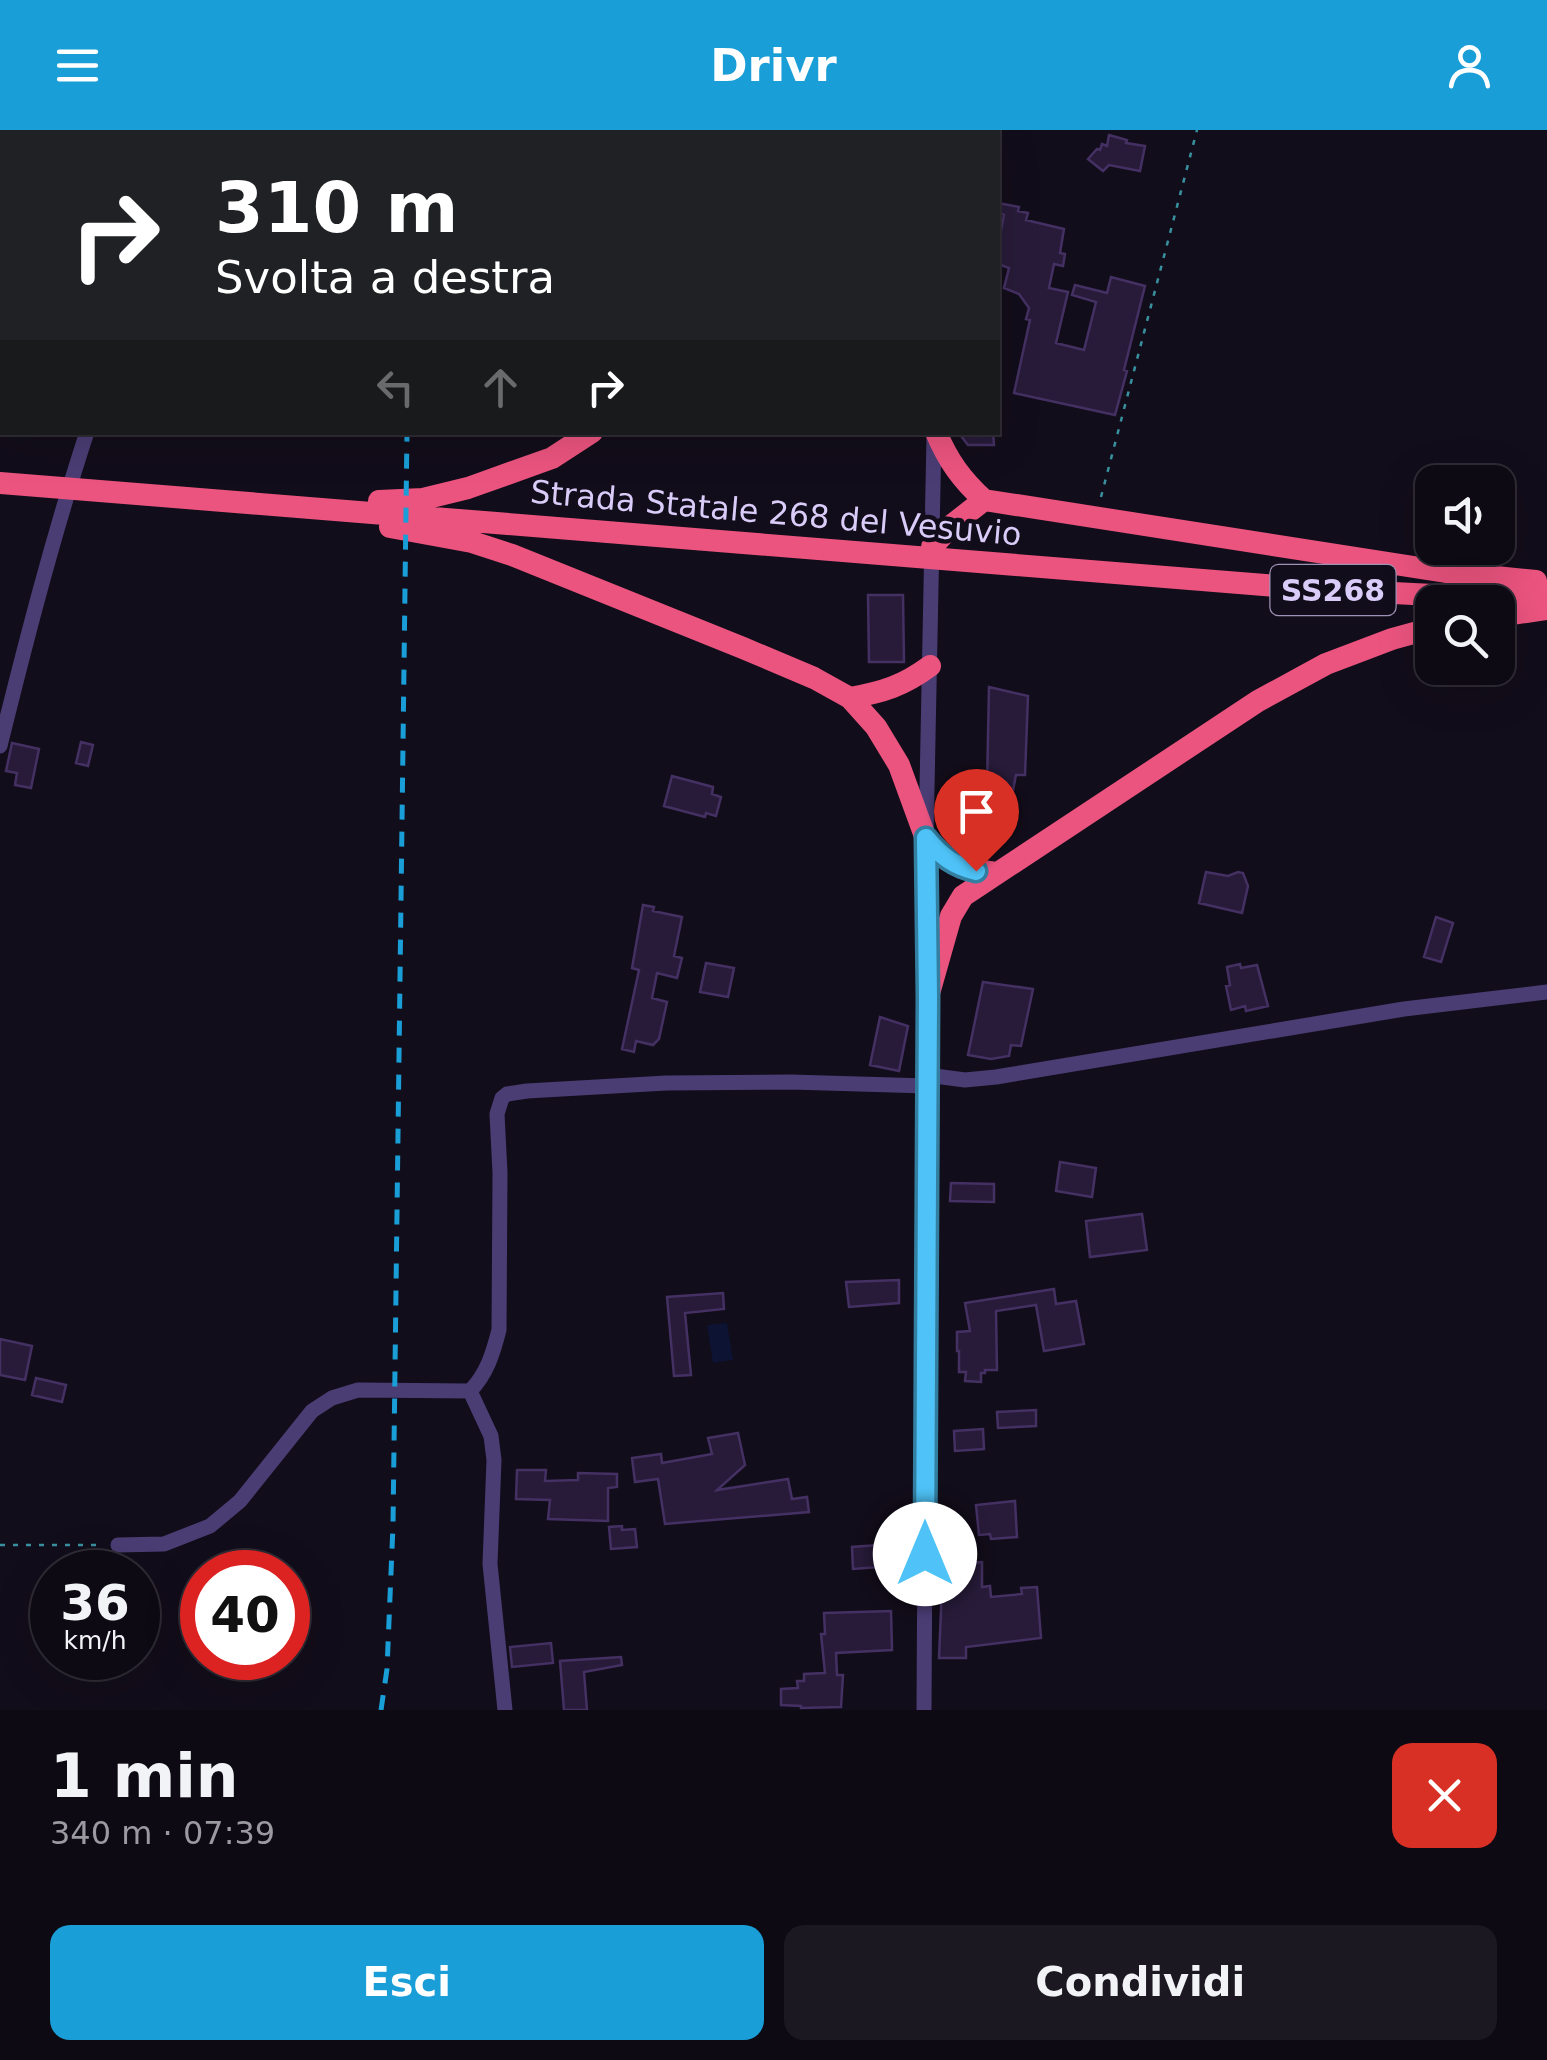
<!DOCTYPE html>
<html lang="it">
<meta charset="utf-8">
<style>
body{margin:0;font-family:"DejaVu Sans",sans-serif;background:#1c1822;color:#f1f3f6;height:100vh;display:flex;flex-direction:column;font-size:38px;white-space:nowrap}
*{box-sizing:border-box;margin:0}
p{font-size:32px;color:#9b9aa0}
.icon{flex:none;width:55px;height:55px;fill:none;stroke:currentColor;stroke-width:2;stroke-linecap:round;stroke-linejoin:round}
.map{position:relative;height:1580px;overflow:hidden}
.details{display:flex;flex-direction:column;background:#0e0a14;flex:1}
.details>*{flex:none}
.guide{position:absolute;left:0px;top:0px;width:1000px;height:305px;box-shadow:0 10px 40px #0002,0 0 0 2px #2e2b34;background:#202124;color:#fff;overflow:hidden}
.buttons{position:absolute;left:1415px;top:335px;display:grid;gap:20px}
.buttons a{display:grid;place-items:center;width:100px;height:100px;border-radius:20px;background:#0e0a14;box-shadow:0 10px 40px #0002,0 0 0 2px #2e2b34;font-size:50px}
.speed{position:absolute;left:30px;top:1420px;display:flex;gap:20px;font-size:50px;font-weight:700;text-align:center}
.speed>*{display:grid;place-content:center;width:130px;height:130px;border-radius:50%;background:#0e0a14;box-shadow:0 10px 40px #0002,0 0 0 2px #2e2b34;line-height:1}
.speed small{font-size:25px;font-weight:400}
.speed .limit{border:15px solid #d22;background:#fff;color:#111}
.pin{position:absolute;display:grid;place-items:center;width:85px;height:85px;color:#fff;margin:-102px -42px;border-radius:50% 50% 50% 0;rotate:-45deg;box-shadow:0 0 10px #0007}
.pin .icon{rotate:45deg}
.me{position:absolute;width:110px;margin:-55px;rotate:0deg;stroke-linejoin:round;filter:drop-shadow(0 0 8px #0008)}
.turn{display:flex;align-items:center;gap:35px;height:210px;padding:0 50px;font-size:45px}
.turn .icon{width:130px;height:130px;stroke-width:2.5}
.turn b{display:block;font-size:70px;line-height:85px}
.lanes{display:flex;align-items:center;height:95px;padding:0 50px;background:#0003;justify-content:center;gap:50px;direction:ltr}
.lanes .off{opacity:.35}
.round{display:grid;place-items:center;flex:none;width:105px;height:105px;border-radius:20px;background:#1c1822}
.summary{display:flex;align-items:center;justify-content:space-between;height:170px;padding:0 50px}
h1{font-size:60px;font-weight:700;line-height:75px}
.action{display:flex;gap:20px;margin-top:auto;padding:20px 50px}
.action a{flex:1;height:115px;border-radius:20px;background:#199ed7;color:#fff;font-size:40px;font-weight:700;line-height:115px;text-align:center}
.action a+a{background:#1c1822;color:#f1f3f6}
header{display:flex;justify-content:space-between;align-items:center;height:130px;padding:0 50px;background:#199ed7;color:#fff;font-size:45px;font-weight:700}
.map>svg:first-child{display:block}
.water{fill:#0d1332}
.building{fill:#271b39;stroke:#443062;stroke-width:2.5}
.lines{fill:none;stroke-linecap:round;stroke-linejoin:round}
.path{stroke:#39919f;stroke-width:2.5;stroke-dasharray:5 8;stroke-linecap:butt}
.minor{stroke:#4a3d74;stroke-width:15}
.highway{stroke:#eb547f;stroke-width:22}
.rail{stroke:#199ed7;stroke-width:5;stroke-dasharray:15 12;stroke-linecap:butt}
.route-casing{stroke:#337fa1;stroke-width:25}
.route{stroke:#4fc3f7;stroke-width:18}
.labels{text-anchor:middle;dominant-baseline:central;stroke-width:9;stroke-linejoin:round;paint-order:stroke}
.shield{fill:#120d1a;stroke:#9e93b6;stroke-width:2.5}
.shield-label{font-size:30px;font-weight:bold;fill:#daccf9}
.street-label{font-size:32px;fill:#daccf9;stroke:#120d1a}
</style>
<header><svg class="icon" aria-label="menu" viewBox="0 0 24 24"><path d="M4 6h16M4 12h16M4 18h16"/></svg>Drivr<svg class="icon" aria-label="person" viewBox="0 0 24 24"><circle cx="12" cy="8" r="4"/><path d="M4 21q1-7 8-7t8 7"/></svg></header>
<div class="map">
<svg width="1547" height="1580" viewBox="0 0 1547 1580">
<rect width="100%" height="100%" fill="#120d1a"/>
<path class="water" d="M727,1193L733,1230L713,1233L707,1195Z"/>
<path class="building" d="M1109,5L1127,10L1126,13L1145,16L1140,41L1109,35L1103,41L1088,29L1097,19L1100,20L1102,14L1107,16Z
M998,73L1019,77L1018,81L1028,83L1026,90L1064,99L1060,123L1065,124L1063,136L1054,134L1049,158L1068,162L1056,213L1084,220L1096,172L1072,165L1075,155L1107,163L1111,147L1145,156L1124,240L1127,241L1115,285L1014,263L1030,190L1026,189L1029,178L1019,164L1004,158L1009,138L998,134V116L1004,85L998,82Z
M958,302H993L994,315H968Z
M868,465H903L904,532H869Z
M989,557L1028,566L1025,645H1016L1006,696L976,692L983,656L987,657Z
M81,612L93,615L88,636L76,633Z
M12,613L39,619L31,658L15,655L17,643L6,641Z
M672,646L713,657L712,664L721,667L716,686L706,683L705,687L664,676Z
M1206,742L1228,746L1238,742L1243,743L1248,756L1242,783L1199,773Z
M643,775L654,777L653,781L682,787L674,826L682,828L677,848L657,843L652,868L667,872L659,909L653,915L636,911L634,922L622,919L639,840L632,838Z
M1436,787L1453,793L1441,832L1424,827Z
M706,833L734,838L728,867L700,862Z
M1240,834L1241,838L1257,835L1268,876L1246,881L1245,876L1231,880L1226,856L1230,855L1227,837Z
M983,852L1033,859L1021,916L1011,915L1009,926L991,929L968,925Z
M880,887L908,896L899,941L870,935Z
M1060,1032L1096,1038L1092,1067L1056,1061Z
M951,1053L994,1054V1072L950,1071Z
M1142,1084L1147,1120L1090,1127L1086,1091Z
M899,1150V1173L849,1177L846,1152Z
M1054,1159L1056,1174L1076,1171L1084,1214L1044,1221L1036,1175L996,1181L997,1240H985V1243H981V1252L965,1251L966,1242H959V1221H957V1202L970,1201L965,1173Z
M723,1163L724,1179L685,1183L691,1245L674,1246L667,1167Z
M0,1209L32,1216L25,1250L0,1245Z
M36,1248L66,1255L62,1272L32,1265Z
M1036,1280V1296L998,1298L997,1282Z
M983,1299L984,1319L955,1321L954,1301Z
M738,1303L745,1335L717,1360L788,1349L792,1369L807,1367L809,1382L665,1394L658,1349L635,1352L632,1328L661,1324L662,1333L712,1324L708,1308Z
M517,1340H546L545,1351L578,1350V1343L617,1344V1357L608,1358V1391L548,1389L550,1370L516,1369Z
M1015,1371L1017,1407L991,1409L990,1404L979,1405L976,1375Z
M622,1396V1400L635,1399L637,1417L611,1419L609,1397Z
M909,1409V1432H906V1435L853,1439L852,1417L878,1415V1411Z
M982,1432V1457L990,1456L991,1467L1022,1464L1021,1458L1037,1457L1041,1508L966,1517V1528H939L943,1434Z
M891,1481L892,1520L836,1523L837,1545H843L841,1577L801,1578V1576L781,1575V1559L798,1558L797,1551H804V1544L825,1543L821,1504H825L824,1483Z
M551,1513L553,1533L512,1537L510,1517Z
M621,1527L622,1535L584,1542L587,1580H564L560,1531Z"/>
<g class="lines">
<path class="path" d="M1101,367L1197,0
M0,1415H101"/>
<path class="minor" d="M158,2V0
M943,2V0
M0,616C26,511 53,406 87,302
M927,945L965,950L996,947L1404,879L1547,862
M470,1261L491,1306L494,1330L490,1434L505,1580
M118,1415L164,1414L210,1396L240,1371L312,1281L332,1268L358,1260L470,1261C487,1244 493,1223 499,1200L500,1043L497,984L502,968L507,964L527,961L666,953L791,952L927,956
M924,1580L928,867L926,709L934,306"/>
<path class="highway" d="M936,302C948,331 962,350 984,370L1446,442L1536,451
M0,353L1314,459L1433,465L1547,463
M379,371L423,369L468,358L552,328L592,302
M390,397L472,412L512,425L743,518L814,548L850,568L876,597L899,635L926,709L935,720L947,730L962,738L996,743
M932,417L952,395L984,370
M1498,486L1547,479
M850,568C883,562 903,556 930,536
M928,867L951,786L963,766L1258,571L1326,534L1392,509L1432,498"/>
<path class="rail" d="M411,2V0
M381,1580L387,1539L393,1395L407,302"/>
</g>
<g class="lines">
<defs>
<path id="route" d="M925,1424L928,867L926,708C941,726 954,736 976,741"/>
</defs>
<use href="#route" class="route-casing"/>
<use href="#route" class="route"/>
</g>
<g class="labels">
<rect class="shield" x="1270.5" y="435" width="125" height="50" rx="8"/>
<g class="shield-label">
<text x="1333" y="460">SS268</text>
</g>
<g class="street-label">
<text transform="translate(776 383) rotate(5)">Strada Statale 268 del Vesuvio</text>
</g>
</g>
</svg>
<div class="buttons">
<a><svg class="icon" aria-label="sound" viewBox="0 0 24 24"><path d="M4 9h4l5-4v14l-5-4H4zM17 9q2 3 0 6"/></svg></a>
<a><svg class="icon" aria-label="search" viewBox="0 0 24 24"><circle cx="10" cy="10" r="6"/><path d="M15 15l6 6"/></svg></a>
</div>
<div class="speed"><div>36<small>km/h</small></div><div class="limit">40</div></div>
<div class="pin" style="left:976px;top:741px;background:#d93025"><svg class="icon" aria-label="arrive" viewBox="0 0 24 24"><path d="M6 21V4h12l-3 4 3 4H6"/></svg></div>
<svg class="me" style="left:925px;top:1424px" viewBox="-20 -20 40 40"><circle r="19" fill="#fff"/><path d="M0-13L10 11 0 6-10 11z" fill="#4fc3f7"/></svg>
<div class="guide">
<div class="turn"><svg class="icon" aria-label="right" viewBox="0 0 24 24"><path d="M7 20v-9h11M14 6l5 5-5 5"/></svg><div><b>310 m</b>Svolta a destra</div></div>
<div class="lanes"><svg class="icon off" aria-label="left" viewBox="0 0 24 24"><path d="M17 20v-9H6M10 6l-5 5 5 5"/></svg><svg class="icon off" aria-label="ahead" viewBox="0 0 24 24"><path d="M12 20V5M6 11l6-6 6 6"/></svg><svg class="icon" aria-label="right" viewBox="0 0 24 24"><path d="M7 20v-9h11M14 6l5 5-5 5"/></svg></div>
</div>
</div>
<section class="details">
<div class="summary"><div><h1>1 min</h1><p>340 m · 07:39</p></div><a class="round" style="background:#d93025;color:#fff"><svg class="icon" aria-label="close" viewBox="0 0 24 24"><path d="M6 6l12 12M18 6L6 18"/></svg></a></div>
<div class="action"><a>Esci</a><a>Condividi</a></div>
</section>
